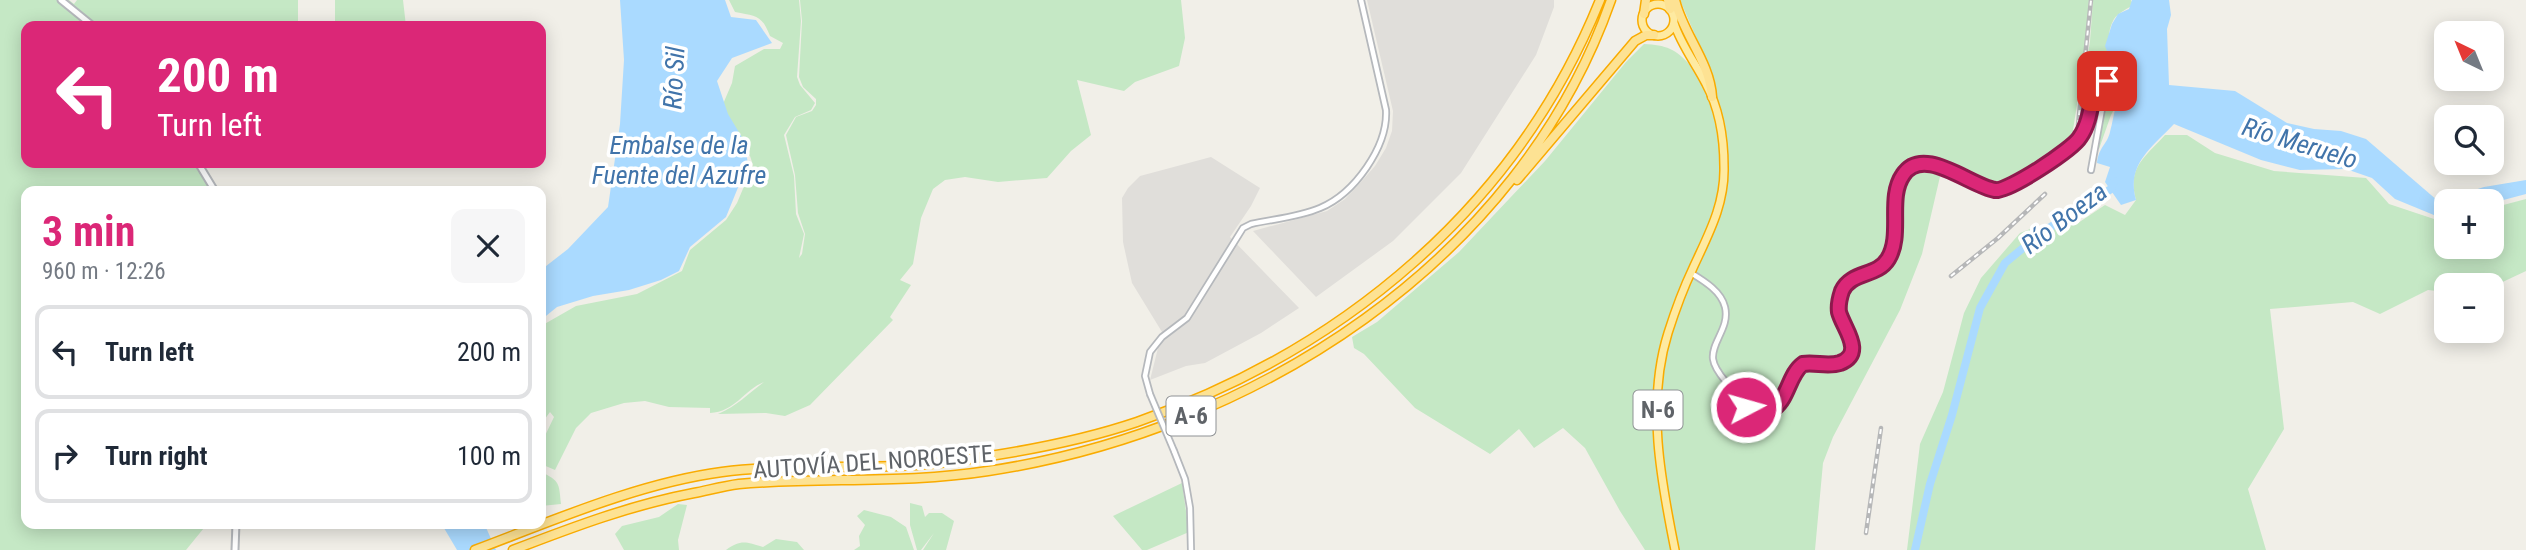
<!DOCTYPE html>
<meta charset="utf-8">
<style>
body{margin:0;font-family:"Roboto Condensed",sans-serif;background:#f6f6f7;color:#1f2937;height:100vh;display:flex;flex-direction:column;font-size:26px;white-space:nowrap}
*{box-sizing:border-box;margin:0}
p{font-size:23px;color:#747a83}
.icon{flex:none;width:38px;height:38px;fill:none;stroke:currentColor;stroke-width:2;stroke-linecap:round;stroke-linejoin:round}
.map{position:relative;flex:1;overflow:hidden}
.details{position:absolute;left:21px;top:186px;width:525px;height:343px;display:flex;flex-direction:column;background:#fff;border-radius:14px;box-shadow:0 4px 18px #0003}
.details>*{flex:none}
.guide{position:absolute;left:21px;top:21px;width:525px;height:147px;border-radius:14px;box-shadow:0 4px 18px #0003;background:#db2777;color:#fff;overflow:hidden}
.needle{width:46px;rotate:317deg}
.controls{position:absolute;left:2434px;top:21px;display:grid;gap:14px}
.controls a{display:grid;place-items:center;width:70px;height:70px;border-radius:14px;background:#fff;box-shadow:0 4px 18px #0003;font-size:35px}
.pin{position:absolute;display:grid;place-items:center;width:60px;height:60px;color:#fff;margin:-30px;border-radius:14px;box-shadow:0 4px 10px #0006}
.me{position:absolute;width:77px;margin:-38px;rotate:84deg;stroke-linejoin:round;filter:drop-shadow(0 0 5px #0008)}
.turn{display:flex;align-items:center;gap:24px;height:147px;padding:0 21px;font-size:32px}
.turn .icon{width:91px;height:91px;stroke-width:2.5}
.turn b{display:block;font-size:49px;line-height:60px}
.round{display:grid;place-items:center;flex:none;width:74px;height:74px;border-radius:14px;background:#f6f6f7}
.head{display:flex;align-items:center;justify-content:space-between;height:119px;padding:0 21px}
h1{font-size:42px;font-weight:700;line-height:52px;color:#db2777}
ul{padding:0;list-style:none}
li{display:flex;align-items:center;gap:21px;height:94px;margin:0 14px 10px;padding:0 7px;border:4px solid #e0e1e3;border-radius:14px}
li div{flex:1}
li b{display:block;font-size:26px}
li em{font-style:normal}
.map>svg:first-child{display:block}
.industrial{fill:#e0deda}
.green{fill:#c5e8c5}
.water{fill:#aadaff}
.lines{fill:none;stroke-linecap:round;stroke-linejoin:round}
.river{stroke:#aadaff;stroke-width:8}
.minor-casing{stroke:#b5b8bc;stroke-width:8}
.tertiary-casing{stroke:#b5b8bc;stroke-width:9}
.trunk-casing{stroke:#f9ab00;stroke-width:10}
.motorway-casing{stroke:#f9ab00;stroke-width:11}
.minor{stroke:#fff;stroke-width:4.5}
.tertiary{stroke:#fff;stroke-width:5}
.trunk{stroke:#feeaa1;stroke-width:7}
.motorway{stroke:#fde293;stroke-width:8}
.rail-casing{stroke:#b6b7b8;stroke-width:4.5}
.rail{stroke:#fff;stroke-width:2;stroke-dasharray:5;stroke-linecap:butt}
.minor-bridge-casing{stroke:#b5b8bc;stroke-width:8;stroke-linecap:butt}
.minor-bridge{stroke:#fff;stroke-width:4.5}
.route-casing{stroke:#8e194d;stroke-width:18}
.route{stroke:#db2777;stroke-width:12}
.labels{text-anchor:middle;dominant-baseline:central;stroke-width:7;stroke-linejoin:round;paint-order:stroke}
.shield{fill:#fff;stroke:#8f9295;stroke-width:2}
.shield-label{font-size:23px;font-weight:bold;fill:#5f6368}
.street-label{font-size:24px;fill:#5f6368;stroke:#fff}
.water-label{font-size:26px;font-style:italic;fill:#4174aa;stroke:#fff}
</style>
<div class="map">
<svg width="2526" height="550" viewBox="0 0 2526 550">
<rect width="100%" height="100%" fill="#f1efe8"/>
<path class="industrial" d="M1367,0H1554V7L1536,55L1461,173L1393,241L1316,297L1253,231L1327,211L1345,199L1360,183L1375,166L1386,148L1392,131L1393,111Z
M1211,157L1260,188L1251,206L1230,237L1299,308L1261,333L1205,363L1186,366L1150,380L1162,332L1132,283L1123,242L1122,198L1128,188L1140,176Z"/>
<path class="green" d="M0,0H69L74,4L77,0H298V26H26V163H192L214,191H26V523H208L186,550H0Z
M335,0H403L406,26H335Z
M729,0H799L801,21L797,77L800,85L815,103L811,110L795,117L784,135L794,176L796,214L804,234L799,258L802,254L805,234L798,213L795,175L786,135L796,117L812,111L816,105V99L803,87L799,77L802,21L800,0H1181L1185,38L1179,66L1135,82L1124,91L1077,80L1091,135L1071,151L1047,178L998,182L965,177L945,180L933,189L921,218L913,264L900,280L911,285L890,317L893,320L810,405L785,416L766,413L718,414C737,406 749,393 764,382C744,390 735,412 710,413V408L669,407L645,401L624,403L591,413L576,428L555,470L541,464V444L554,417L550,412L541,424V326L576,306L637,294L682,271L690,250L726,220L737,203L753,165L750,156L734,144L741,134L730,127L723,104L732,83L735,66L764,49H780L783,43L770,36C762,15 756,16 735,12Z
M1680,0H2089L2084,60L2073,130L2076,132L2090,41L2093,0H2131L2133,5C2127,9 2118,13 2114,19C2101,42 2115,68 2124,90L2111,115L2099,149H2096L2109,81L2100,75C2089,95 2090,119 2079,139L2006,188L1996,189L1942,168L1922,254L1900,310L1833,437L1823,463L1815,550H1645L1620,511L1585,448L1563,428L1534,448L1519,429L1490,454L1415,408L1364,354L1354,348L1352,337L1377,322L1459,252L1545,161L1626,62L1644,44C1666,45 1676,49 1691,66L1705,58Z
M2165,135H2187L2215,153L2274,171L2366,178L2389,204L2446,223V247H2492V208L2526,199V271L2492,287L2446,285V292L2428,290L2380,314L2353,302L2270,309L2284,429L2248,489L2266,550H1907L1920,444L1943,392L1964,313L1981,278L2020,233L2035,227L2075,225L2105,205L2125,215L2136,200C2127,168 2144,158 2165,135Z
M541,472C560,481 559,483 561,504L541,506Z
M1182,483L1189,532L1147,550H1142L1113,516Z
M910,503L922,506L925,517L929,513H942L954,521L946,550H923L934,533L921,550H917L910,525Z
M678,504L687,505L678,540L679,550H624L615,534L622,526L659,517Z
M864,510L891,517L906,527L914,550H854L860,546L859,536L865,525L857,516Z
M776,539L797,542L804,550H726C741,539 746,542 763,547Z"/>
<path class="water" d="M620,0H725L731,17L756,20L772,43L732,58L717,81L728,114L743,139L748,163L726,217L690,247L679,271L661,280L629,290L593,296L557,307L541,320V270L568,249L608,207L620,124L624,60Z
M2132,0H2169L2171,15L2167,29L2169,85L2235,91L2287,123L2314,129L2341,131L2366,139L2438,201H2446V220L2395,199L2372,178L2346,169L2300,170L2261,160L2174,124C2151,148 2126,165 2136,200L2121,205L2105,182L2110,167L2097,163C2099,146 2107,145 2110,132C2115,114 2116,93 2128,78L2113,66L2105,46L2112,24L2118,14L2129,9Z
M2526,180V194L2492,203V201H2456L2459,195L2484,187Z
M441,523H484L496,550H457Z"/>
<g class="lines">
<path class="river" d="M1915,550L1930,484L1952,415L1980,308L2005,263L2041,233L2111,189L2114,181"/>
<defs>
<path id="minor" d="M1691,273C1704,281 1721,291 1725,307C1730,328 1711,342 1713,359C1714,367 1721,376 1726,382C1742,407 1761,424 1786,396C1799,352 1802,368 1839,364L1851,353C1856,333 1835,318 1840,297C1847,269 1879,279 1890,255C1901,232 1887,185 1909,168C1931,152 1971,184 1993,190C2007,193 2075,148 2082,135C2091,119 2093,96 2097,78L2103,74L2107,81L2091,170
M1150,394L1145,376L1150,352L1162,337L1187,318L1243,228L1251,224C1274,219 1299,217 1320,208C1354,194 1388,147 1386,110L1361,0
M1174,451L1185,479L1190,508L1191,550"/>
<path id="tertiary" d="M61,0L93,26
M198,163L215,191
M235,550L236,523"/>
<path id="trunk" d="M1642 20a16 16 0 1 1 32 0a16 16 0 1 1-32 0Z
M1674,23C1681,45 1696,64 1706,84C1720,110 1724,139 1724,167C1725,205 1708,235 1693,268C1683,289 1675,311 1668,333C1646,403 1661,481 1675,550"/>
<path id="motorway" d="M1668,0L1670,9
M1675,0C1683,34 1710,62 1712,97
M1644,14L1646,0
M1517,180L1635,41L1646,35H1654
M475,550C552,521 639,483 722,472C799,462 878,472 955,461C1016,453 1078,442 1137,422C1344,350 1517,206 1600,0
M513,550C573,527 631,505 694,493C709,490 724,486 739,484C822,477 905,484 988,471C1254,431 1519,262 1611,0"/>
</defs>
<use href="#minor" class="minor-casing"/>
<use href="#tertiary" class="tertiary-casing"/>
<use href="#trunk" class="trunk-casing"/>
<use href="#motorway" class="motorway-casing"/>
<use href="#minor" class="minor"/>
<use href="#tertiary" class="tertiary"/>
<use href="#trunk" class="trunk"/>
<use href="#motorway" class="motorway"/>
<defs>
<path id="rail" d="M2078,125L2091,0
M1951,276L1998,238L2045,194
M1866,533L1881,428"/>
</defs>
<use href="#rail" class="rail-casing"/>
<use href="#rail" class="rail"/>
<defs>
<path id="minor-bridge" d="M1150,394L1174,451"/>
</defs>
<use href="#minor-bridge" class="minor-bridge-casing"/>
<use href="#minor-bridge" class="minor-bridge"/>
</g>
<g class="lines">
<defs>
<path id="route" d="M1746,407C1789,425 1783,378 1803,364C1815,362 1828,367 1840,363C1866,353 1843,328 1839,312C1838,305 1840,297 1842,291C1851,271 1877,277 1888,259C1903,235 1887,198 1903,175C1923,144 1970,186 1995,190C2008,192 2073,149 2080,137C2092,120 2091,95 2098,76L2103,74L2107,81"/>
</defs>
<use href="#route" class="route-casing"/>
<use href="#route" class="route"/>
</g>
<g class="labels">
<g class="shield">
<rect x="1633.5" y="390.5" width="49" height="39" rx="5"/>
<rect x="1166.5" y="396.5" width="49" height="39" rx="5"/>
</g>
<g class="shield-label">
<text x="1658" y="410">N-6</text>
<text x="1191" y="416">A-6</text>
</g>
<g class="street-label">
<text transform="translate(873 462) rotate(-4)">AUTOVÍA DEL NOROESTE</text>
</g>
<g class="water-label">
<text transform="translate(674 78) rotate(-87)">Río Sil</text>
<text transform="translate(2300 143) rotate(17)">Río Meruelo</text>
<text x="679" y="145">Embalse de la<tspan x="679" dy="30">Fuente del Azufre</tspan></text>
<text transform="translate(2064 218) rotate(-37)">Río Boeza</text>
</g>
</g>
</svg>
<div class="controls">
<a><svg class="needle" viewBox="-14 -14 28 28"><path d="M0-13l5 13h-10z" fill="#e53935"/><path d="M0 13l5-13h-10z" fill="#747a83"/></svg></a>
<a><svg class="icon" aria-label="search" viewBox="0 0 24 24"><circle cx="10" cy="10" r="6"/><path d="M15 15l6 6"/></svg></a>
<a>+</a>
<a>−</a>
</div>
<div class="pin" style="left:2107px;top:81px;background:#d93025"><svg class="icon" aria-label="arrive" viewBox="0 0 24 24"><path d="M6 21V4h12l-3 4 3 4H6"/></svg></div>
<svg class="me" style="left:1746px;top:407px" viewBox="-20 -20 40 40"><circle r="17" fill="#db2777" stroke="#fff" stroke-width="3"/><path d="M0-11L8 9 0 5-8 9z" fill="#fff"/></svg>
<div class="guide">
<div class="turn"><svg class="icon" aria-label="left" viewBox="0 0 24 24"><path d="M17 20v-9H6M10 6l-5 5 5 5"/></svg><div><b>200 m</b>Turn left</div></div>
</div>
<section class="details">
<div class="head"><div><h1>3 min</h1><p>960 m · 12:26</p></div><a class="round"><svg class="icon" aria-label="close" viewBox="0 0 24 24"><path d="M6 6l12 12M18 6L6 18"/></svg></a></div>
<ul>
<li><svg class="icon" aria-label="left" viewBox="0 0 24 24"><path d="M17 20v-9H6M10 6l-5 5 5 5"/></svg><div><b>Turn left</b></div><em>200 m</em></li>
<li><svg class="icon" aria-label="right" viewBox="0 0 24 24"><path d="M7 20v-9h11M14 6l5 5-5 5"/></svg><div><b>Turn right</b></div><em>100 m</em></li>
</ul>
</section>
</div>
